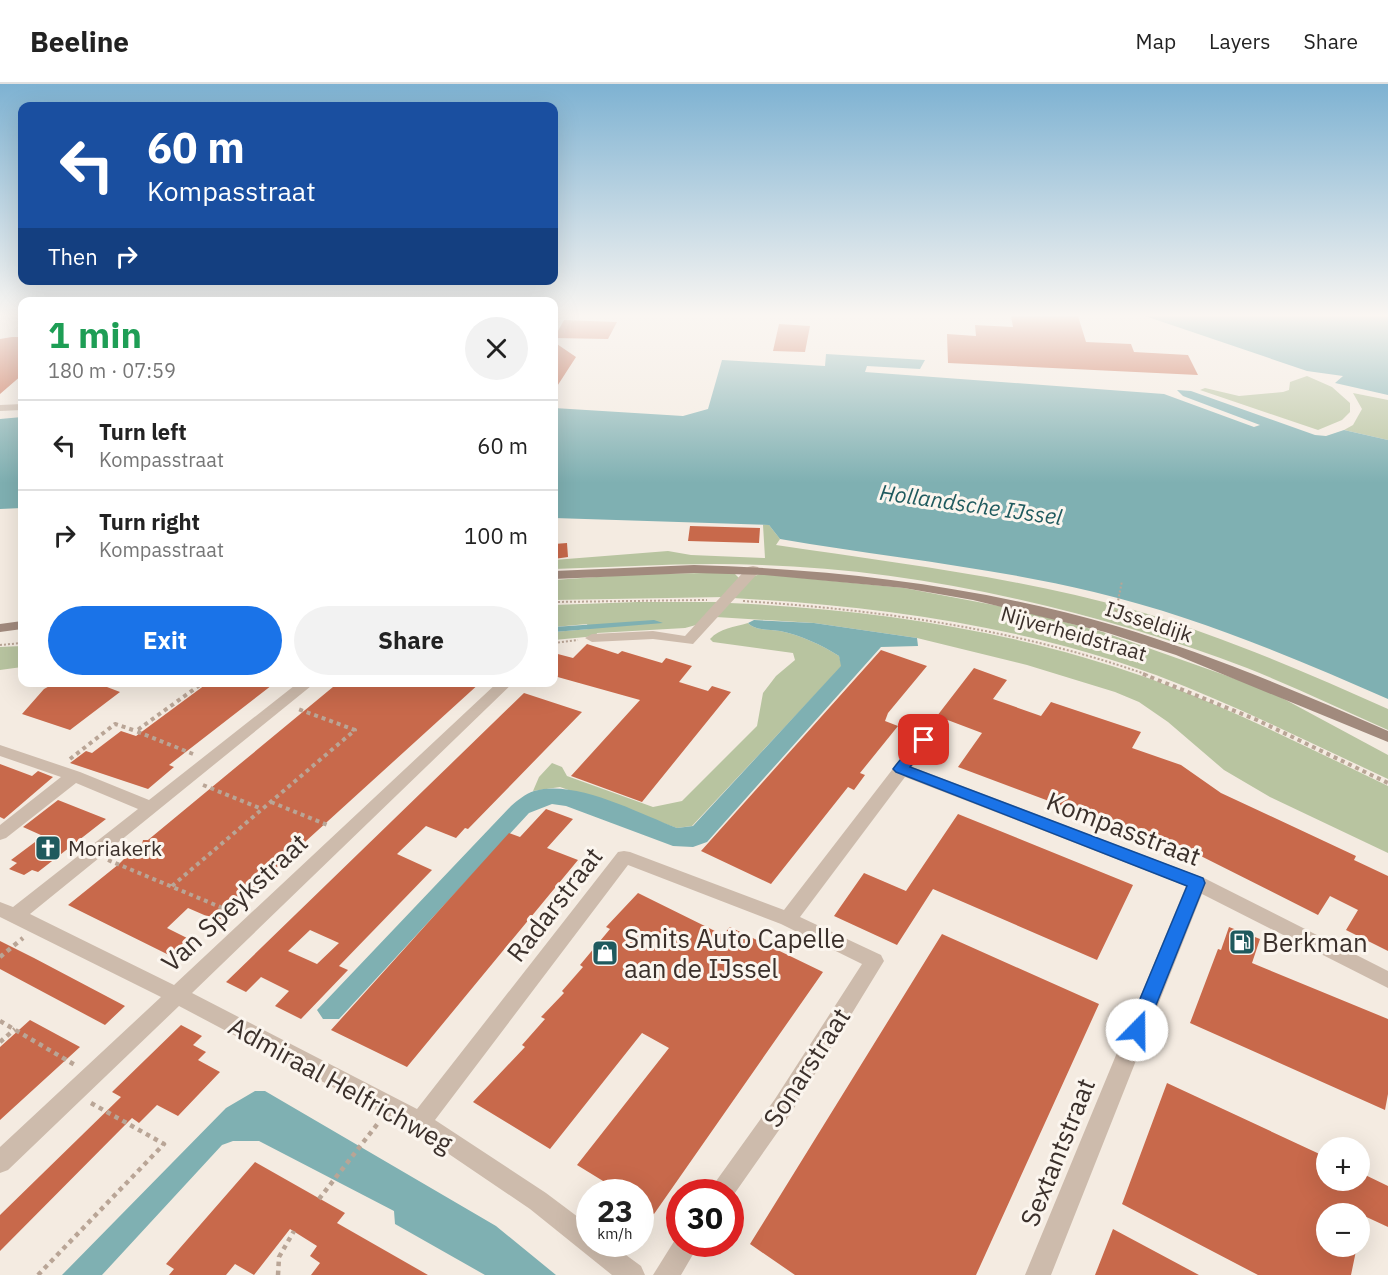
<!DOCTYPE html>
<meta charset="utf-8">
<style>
body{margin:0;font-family:"IBM Plex Sans",sans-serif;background:#f2f2f2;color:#222;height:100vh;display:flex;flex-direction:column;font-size:22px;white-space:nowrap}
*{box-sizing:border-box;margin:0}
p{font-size:20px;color:#767676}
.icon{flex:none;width:33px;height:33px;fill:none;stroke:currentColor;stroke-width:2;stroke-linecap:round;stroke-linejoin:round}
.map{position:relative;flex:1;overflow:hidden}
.details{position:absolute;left:18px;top:213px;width:540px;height:390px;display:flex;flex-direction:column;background:#fff;border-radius:12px;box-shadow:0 6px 24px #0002}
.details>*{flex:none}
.guide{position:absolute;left:18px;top:18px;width:540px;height:183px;border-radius:12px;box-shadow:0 6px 24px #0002;background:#1a4fa0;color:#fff;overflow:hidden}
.controls{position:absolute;left:1316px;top:1053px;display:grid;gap:12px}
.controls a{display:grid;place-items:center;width:54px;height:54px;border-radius:50%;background:#fff;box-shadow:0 6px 24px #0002;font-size:30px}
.speed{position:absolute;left:576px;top:1095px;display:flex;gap:12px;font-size:30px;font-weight:700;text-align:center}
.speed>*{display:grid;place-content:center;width:78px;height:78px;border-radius:50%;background:#fff;box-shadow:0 6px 24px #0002;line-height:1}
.speed small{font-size:15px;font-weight:400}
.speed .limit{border:9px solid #d22;background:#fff;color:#111}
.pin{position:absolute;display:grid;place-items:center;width:51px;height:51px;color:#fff;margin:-26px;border-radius:12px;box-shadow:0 3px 9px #0006}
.me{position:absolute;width:66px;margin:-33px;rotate:22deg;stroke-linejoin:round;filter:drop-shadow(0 0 4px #0008)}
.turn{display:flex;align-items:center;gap:21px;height:126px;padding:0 30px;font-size:27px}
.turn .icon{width:78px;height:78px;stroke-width:2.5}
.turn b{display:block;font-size:42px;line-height:51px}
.then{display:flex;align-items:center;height:57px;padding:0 30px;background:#0003;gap:12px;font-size:22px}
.round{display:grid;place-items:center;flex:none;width:63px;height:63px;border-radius:32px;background:#f2f2f2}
.head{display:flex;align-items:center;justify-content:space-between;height:102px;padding:0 30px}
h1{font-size:36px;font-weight:800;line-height:45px;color:#1e9e55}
.button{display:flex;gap:12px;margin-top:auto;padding:12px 30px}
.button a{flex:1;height:69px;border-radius:36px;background:#1a73e8;color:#fff;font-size:24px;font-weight:800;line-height:69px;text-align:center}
.button a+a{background:#f2f2f2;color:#222}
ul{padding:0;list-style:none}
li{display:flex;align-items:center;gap:18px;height:90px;padding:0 30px;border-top:2px solid #e0e0e0}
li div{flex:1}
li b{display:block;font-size:22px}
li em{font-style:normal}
header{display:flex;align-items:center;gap:36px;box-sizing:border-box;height:84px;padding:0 30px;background:#fff;border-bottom:2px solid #e0e0e0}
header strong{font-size:28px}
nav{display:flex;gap:33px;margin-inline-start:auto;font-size:21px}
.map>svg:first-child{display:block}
.green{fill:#b8c4a0}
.water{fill:#7fb0b2}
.building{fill:#c8694b;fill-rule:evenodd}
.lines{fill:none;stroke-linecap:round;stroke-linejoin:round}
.path-far2{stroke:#b9a596;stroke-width:2;stroke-dasharray:2 2;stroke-linecap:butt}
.path-far1{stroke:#b9a596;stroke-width:4;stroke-dasharray:4 4;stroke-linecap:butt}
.path{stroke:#b9a596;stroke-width:4.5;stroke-dasharray:4.5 4.5;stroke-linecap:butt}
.street{fill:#cdbbac;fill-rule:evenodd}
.secondary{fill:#a18a7d;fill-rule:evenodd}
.route{fill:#1a73e8;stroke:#114b97;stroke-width:1.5}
.labels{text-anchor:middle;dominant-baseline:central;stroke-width:6;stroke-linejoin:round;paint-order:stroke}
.street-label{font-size:21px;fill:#3b302b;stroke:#fbf5ee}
.poi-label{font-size:21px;fill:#3b302b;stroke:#fbf5ee;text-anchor:start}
.water-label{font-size:22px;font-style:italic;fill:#1f5a5e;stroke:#fbf5ee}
.near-street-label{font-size:26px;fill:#3b302b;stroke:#fbf5ee}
.near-poi-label{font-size:26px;fill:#3b302b;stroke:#fbf5ee;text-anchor:start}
</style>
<header>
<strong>Beeline</strong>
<nav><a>Map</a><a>Layers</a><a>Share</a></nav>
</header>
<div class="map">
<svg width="1388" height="1191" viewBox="0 0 1388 1191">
<rect width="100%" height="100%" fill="#f4ebe1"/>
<path class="green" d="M1307,292L1332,303L1350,319V328L1342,336L1318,346L1200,306L1205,304L1239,312L1283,308L1289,306L1290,298Z
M1353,309L1388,316V356L1344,346L1353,341L1362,325Z
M763,441H769L780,455L776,461C896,479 1017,493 1134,526C1222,552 1305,588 1388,625V646C1341,625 1295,603 1247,584C1098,527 921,486 762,481C692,478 623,483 554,485V476L668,467L691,471L765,474Z
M707,489H734L740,495L725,513L554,516V496L639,490Z
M761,490L904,504L1015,525L1103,548L1267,606L1388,671V695C1311,659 1235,621 1156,591C1020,541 877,522 733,514L754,492Z
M638,518H721L696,541L685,544L597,549L596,552L554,556V548L589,545L587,540L554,543V521Z
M729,519C872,525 1013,546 1148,594C1230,624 1309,664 1388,702V769L1270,713L1224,686L1168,638L1139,618L1115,608L1027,581L917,554L814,539L716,533Z
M748,539C756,547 769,545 780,547C800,551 822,561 839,572L842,582L692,742L677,744L560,703L533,707L539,693L552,679L562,683L567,692L653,723L682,717L757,642L763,609L776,592L795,576L793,569L713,558L710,555C720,544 734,543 748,539Z
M22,562V583L0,586V563Z"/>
<path class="water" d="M1145,232H1388V311L1335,299L1343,292L1307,287Z
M826,270L925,276L920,285L867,282L865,288L1164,310L1254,343L1260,341L1183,312L1177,306L1191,307L1315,351L1326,352L1344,346L1388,356V615C1292,573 1195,532 1094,508C990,483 885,473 780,455L769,441L554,434V324L683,332L708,325L722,276L825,282Z
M22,333V424L0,425V335Z
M654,536L663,539L554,548V543Z
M754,536L814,539L917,554L918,562L881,563L707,758L693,763L673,762L566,722L552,720L529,729L339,935H323L317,926L511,722C518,716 525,710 534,707C575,695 638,729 677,744L693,742L841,582L839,572C822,561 800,551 780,547C769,545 756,547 748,539Z
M255,1007H265L496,1142L556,1191H485L395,1140L394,1127L259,1057H233L222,1061L102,1191H62L226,1024Z"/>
<path class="building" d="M1011,232H1078L1086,258L1131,260L1134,268L1188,271L1198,291L948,279L947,250L976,252L975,241L1013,243Z
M564,236L617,238L608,255L554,254Z
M779,240L810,242L805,268L773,267Z
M12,253H22V291L0,310V255Z
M554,258L576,273L554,307Z
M690,442L760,444L759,459L688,457Z
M567,459L568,473L554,475V460Z
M587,560L618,570L622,567L662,579L666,574L692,582L679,598L708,607L712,602L731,608L642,718L571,692L640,616L554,592V569L573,574Z
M881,566L927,582L888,629L885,637L898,642L860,689L865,691L854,706L848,703L771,800L701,767Z
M974,584L1007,596L993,615L1041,632L1051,618L1141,648L1132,664L1181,681L1221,709L1356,772L1354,776L1388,792V867L1346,846L1358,826L1330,812L1318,831L1161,752L1158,758L1148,754L958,683L982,649L937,632Z
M57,598H94L120,608L70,646L22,630L44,605Z
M209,598H276L169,681L174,683L148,705L70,679L86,667L92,669L121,647L136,652Z
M339,598H481L218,837L188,824L167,844L195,858L177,875L68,821L119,780L127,772V769L132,768L142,760L143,756H148Z
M524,609L582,628L468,745L465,744L456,754L426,742L397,770L432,786L339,882L348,886L301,935L275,922L289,907L261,893L246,908L226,898ZM310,846L339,859L317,880L288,867Z
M0,680L32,692L38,687L53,693L4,735L0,733Z
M58,716L106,735L38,788L32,786L24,791L9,785L17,779L11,776L43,752L23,743Z
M546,725L573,735L547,764L578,776L407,983L331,946L509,749L520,753Z
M958,730L1133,801L1097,876L933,805L897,861L834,832L864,789L906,807Z
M638,809L723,851L730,843L823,888L654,1130L640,1121V1108H621L577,1081L669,964L642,949L550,1065L473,1018L525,963L522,961L545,935L541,933L564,909L562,907L583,883L580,881L610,845L606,843Z
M1229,843L1260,855L1252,879L1388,935V1010L1385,1026L1190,939L1218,865L1221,866Z
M942,850L1099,920L976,1191H795L750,1160Z
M0,857L34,874L125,922L105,941L0,885Z
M30,936L80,963L0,1036V963Z
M181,941L202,952L193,961L206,968L198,976L220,988L178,1032L157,1021L139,1039L132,1034L0,1167V1131L121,1013L112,1008Z
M1167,999L1326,1073V1096H1359V1088L1388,1102V1143L1360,1130H1326V1162H1357L1351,1191H1258L1122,1120Z
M255,1078L345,1129L337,1139L428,1191H311L320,1179L310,1172L317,1162L290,1145L254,1191L235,1180L226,1191H169L174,1185L166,1180Z
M1113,1145L1199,1191H1095Z"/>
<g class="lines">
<path class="path-far2" d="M743,517C881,526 1017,545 1148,591
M554,518L707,516
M1115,532L1122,497
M554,559L578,556
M0,561L22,559"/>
<path class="path-far1" d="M1143,590L1257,636L1388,699
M193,670L136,647L204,598
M70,675L115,640L136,647
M203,701L262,725
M271,718L330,742
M108,776L237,830
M172,802L355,646L298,625"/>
<path class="path" d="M0,873L23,854
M0,937L75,981
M0,958L15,945
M319,1115L379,1038
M38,1191L164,1060L91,1019
M278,1191L279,1173L294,1147"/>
<path class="street" d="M22,320V326L0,327V321Z
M753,482L758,483L760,486L758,489L693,560L653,555L592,558L585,554L592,550L653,547L685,552L748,483Z
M299,598H316L30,830L174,901L498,598H514L192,909L417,1025L618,768L624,767L630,768L784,826L929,638L935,637L943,642L912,683L1204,794L1388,887V904L1202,810L1051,1191H1025L1186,802L905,693L800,833L881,871L884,877L791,1029L730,1116V1108H710L714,1100L775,1015L862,880L781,840L628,781L435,1036L546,1109L590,1142V1160H611L641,1182L645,1191H612L530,1125L412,1045L179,922L8,1086L0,1089V1063L161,913L0,833V818L13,823L138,725L76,699L6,754L0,756V741L61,693L0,672V661L80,688L149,716Z
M678,1151L680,1160H699L681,1191H653Z"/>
<path class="secondary" d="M694,481C838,485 978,502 1116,542C1209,570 1299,608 1388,647V658L1176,571L1105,548L973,516L904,504L764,491L694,489L554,495V487Z
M22,537V545L0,548V540Z"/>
</g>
<linearGradient id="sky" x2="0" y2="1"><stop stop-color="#7eb2d2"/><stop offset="0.58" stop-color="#faf6f2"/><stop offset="1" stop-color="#faf6f2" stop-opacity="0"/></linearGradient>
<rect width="1388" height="399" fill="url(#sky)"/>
<path class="route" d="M924,652L931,656L910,683L1203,794L1205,799L1144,951L1137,954L1130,951L1127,946L1187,802L896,688L893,685L896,681L919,653Z"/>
<defs>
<symbol id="church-square" viewBox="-11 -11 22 22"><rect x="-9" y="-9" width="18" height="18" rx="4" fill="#1f5a5e" stroke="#fbf5ee"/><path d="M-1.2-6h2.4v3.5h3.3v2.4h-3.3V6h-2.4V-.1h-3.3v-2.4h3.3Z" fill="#fff"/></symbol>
<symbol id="fuel-square" viewBox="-11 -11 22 22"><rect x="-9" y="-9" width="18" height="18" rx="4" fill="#1f5a5e" stroke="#fbf5ee"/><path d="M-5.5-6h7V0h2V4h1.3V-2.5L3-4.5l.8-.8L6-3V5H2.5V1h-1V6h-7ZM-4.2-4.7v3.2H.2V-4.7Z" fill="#fff"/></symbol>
<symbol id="shop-square" viewBox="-11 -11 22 22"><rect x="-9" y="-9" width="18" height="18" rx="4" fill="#1f5a5e" stroke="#fbf5ee"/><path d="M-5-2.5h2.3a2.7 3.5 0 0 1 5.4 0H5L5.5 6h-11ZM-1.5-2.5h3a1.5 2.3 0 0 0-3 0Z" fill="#fff"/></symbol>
</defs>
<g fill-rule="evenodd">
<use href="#church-square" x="33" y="749" width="30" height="30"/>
<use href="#fuel-square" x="1227" y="843" width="30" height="30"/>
<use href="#shop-square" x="590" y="854" width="30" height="30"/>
</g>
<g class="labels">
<g class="street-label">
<text transform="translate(1149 537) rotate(18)">IJsseldijk</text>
<text transform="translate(1074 549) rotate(16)">Nijverheidstraat</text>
</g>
<g class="poi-label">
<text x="68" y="764">Moriakerk</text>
</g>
<g class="water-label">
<text transform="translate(971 420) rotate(8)">Hollandsche IJssel</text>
</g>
<g class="near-street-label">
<text transform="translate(1124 744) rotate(21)">Kompasstraat</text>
<text transform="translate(234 818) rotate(-43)">Van Speykstraat</text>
<text transform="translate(554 820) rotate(-52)">Radarstraat</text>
<text transform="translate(806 983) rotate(-57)">Sonarstraat</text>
<text transform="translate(341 1000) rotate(29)">Admiraal Helfrichweg</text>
<text transform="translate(1057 1068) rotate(-68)">Sextantstraat</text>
</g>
<g class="near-poi-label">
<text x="624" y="854">Smits Auto Capelle<tspan x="624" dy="30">aan de IJssel</tspan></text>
<text x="1262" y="858">Berkman</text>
</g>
</g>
</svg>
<div class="controls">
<a>+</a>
<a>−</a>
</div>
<div class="speed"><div>23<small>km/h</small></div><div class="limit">30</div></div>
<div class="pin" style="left:924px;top:656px;background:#d93025"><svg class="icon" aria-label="arrive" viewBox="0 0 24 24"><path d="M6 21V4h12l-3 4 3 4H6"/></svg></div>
<svg class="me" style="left:1137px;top:946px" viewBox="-20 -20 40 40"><circle r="19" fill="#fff"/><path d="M0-13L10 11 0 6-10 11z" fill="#1a73e8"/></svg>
<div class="guide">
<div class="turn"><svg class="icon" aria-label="left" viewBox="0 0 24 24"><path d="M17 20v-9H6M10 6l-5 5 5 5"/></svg><div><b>60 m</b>Kompasstraat</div></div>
<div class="then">Then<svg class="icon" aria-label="right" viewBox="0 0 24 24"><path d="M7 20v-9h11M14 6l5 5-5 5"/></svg></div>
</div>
<section class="details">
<div class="head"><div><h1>1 min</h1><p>180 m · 07:59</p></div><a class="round"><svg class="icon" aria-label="close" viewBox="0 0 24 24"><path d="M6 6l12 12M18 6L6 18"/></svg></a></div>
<ul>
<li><svg class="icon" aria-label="left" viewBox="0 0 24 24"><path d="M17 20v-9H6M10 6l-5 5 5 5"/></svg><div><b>Turn left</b><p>Kompasstraat</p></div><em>60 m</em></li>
<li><svg class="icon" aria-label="right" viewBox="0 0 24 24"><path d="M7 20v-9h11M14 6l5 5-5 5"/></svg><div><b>Turn right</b><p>Kompasstraat</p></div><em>100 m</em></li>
</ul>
<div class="button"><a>Exit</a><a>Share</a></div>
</section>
</div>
